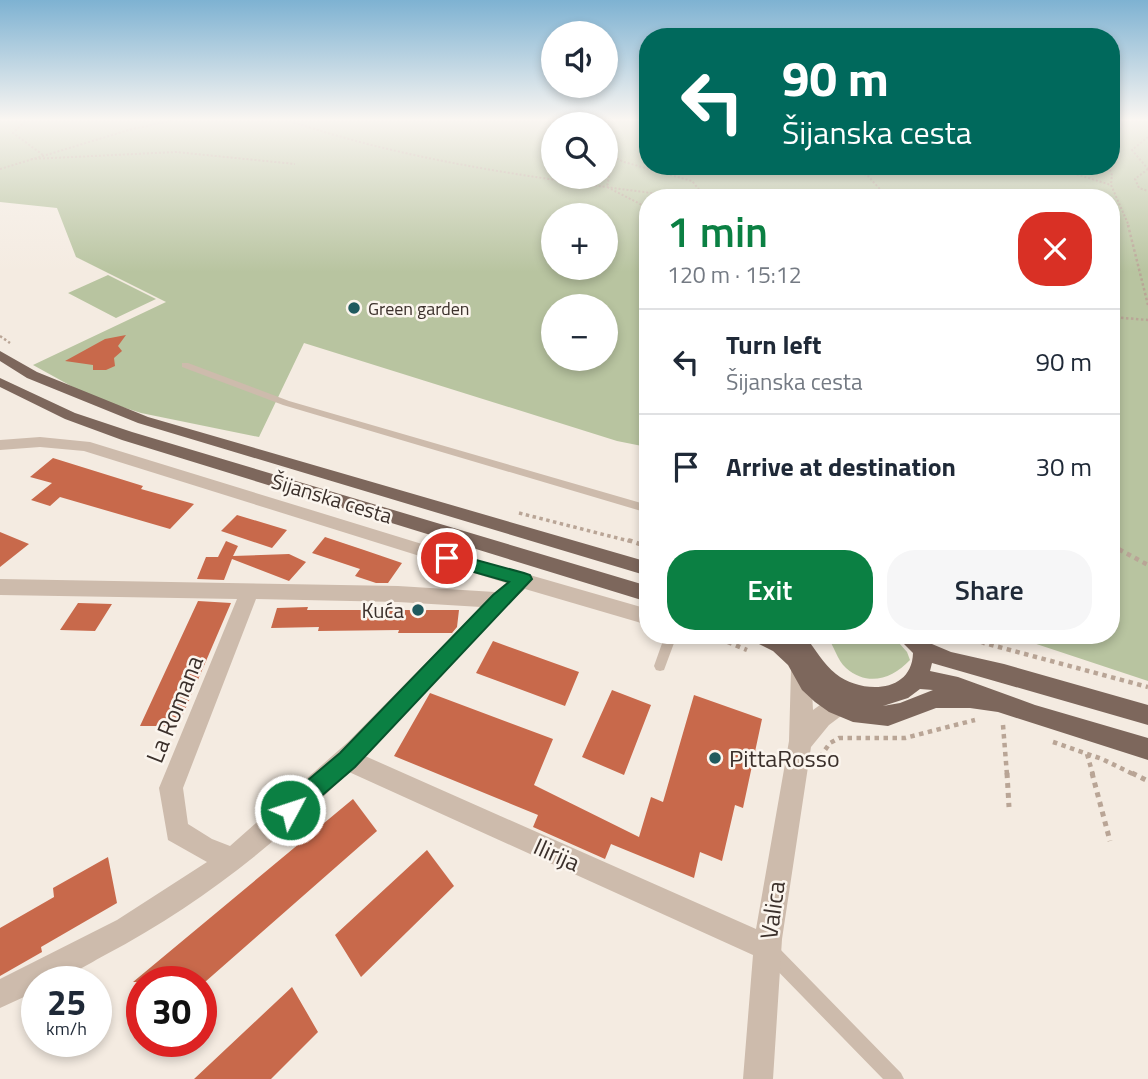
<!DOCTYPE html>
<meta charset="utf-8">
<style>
body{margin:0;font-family:"Titillium Web",sans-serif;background:#f6f6f7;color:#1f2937;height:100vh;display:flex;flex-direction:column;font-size:26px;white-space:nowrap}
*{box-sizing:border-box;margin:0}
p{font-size:23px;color:#747a83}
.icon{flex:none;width:38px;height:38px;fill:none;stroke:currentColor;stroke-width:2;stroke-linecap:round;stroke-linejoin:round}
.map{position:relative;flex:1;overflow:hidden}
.sheet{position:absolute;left:639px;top:189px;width:481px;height:455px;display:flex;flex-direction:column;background:#fff;border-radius:28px;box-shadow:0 4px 10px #0003}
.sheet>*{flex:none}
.guide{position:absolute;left:639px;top:28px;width:481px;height:147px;border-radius:28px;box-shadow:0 4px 10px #0003;background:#00695c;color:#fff;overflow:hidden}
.controls{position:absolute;left:541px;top:21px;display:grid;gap:14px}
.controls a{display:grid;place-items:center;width:77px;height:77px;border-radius:50%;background:#fff;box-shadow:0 4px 10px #0003;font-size:35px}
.speed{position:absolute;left:21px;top:966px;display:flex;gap:14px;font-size:35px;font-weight:700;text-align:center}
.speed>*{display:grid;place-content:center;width:91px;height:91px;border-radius:50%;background:#fff;box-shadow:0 4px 10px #0003;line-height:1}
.speed small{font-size:18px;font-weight:400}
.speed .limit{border:10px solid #d22;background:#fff;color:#111}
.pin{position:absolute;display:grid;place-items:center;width:60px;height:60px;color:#fff;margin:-30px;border:4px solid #fff;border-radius:50%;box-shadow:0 2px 7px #0007}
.me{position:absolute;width:77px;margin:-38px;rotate:50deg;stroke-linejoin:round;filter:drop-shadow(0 0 5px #0008)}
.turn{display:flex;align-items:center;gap:24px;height:147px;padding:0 28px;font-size:32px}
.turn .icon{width:91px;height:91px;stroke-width:2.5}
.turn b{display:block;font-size:49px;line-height:60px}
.round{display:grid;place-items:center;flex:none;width:74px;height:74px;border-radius:28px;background:#f6f6f7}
.headline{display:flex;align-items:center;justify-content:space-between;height:119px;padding:0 28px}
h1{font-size:42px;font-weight:600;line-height:52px;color:#0b8043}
.button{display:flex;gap:14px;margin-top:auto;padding:14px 28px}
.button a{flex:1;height:80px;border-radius:28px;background:#0b8043;color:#fff;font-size:28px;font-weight:600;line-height:80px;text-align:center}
.button a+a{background:#f6f6f7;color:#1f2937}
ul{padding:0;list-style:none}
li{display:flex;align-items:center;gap:21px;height:105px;padding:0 28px;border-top:2px solid #e0e1e3}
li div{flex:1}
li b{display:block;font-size:26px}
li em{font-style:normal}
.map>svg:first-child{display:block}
.green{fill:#b8c4a0;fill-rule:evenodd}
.building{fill:#c8694b}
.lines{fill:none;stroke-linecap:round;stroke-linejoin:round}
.path-far4{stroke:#b9a596;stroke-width:2;stroke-dasharray:2 2;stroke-linecap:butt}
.path-far3{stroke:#b9a596;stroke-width:2.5;stroke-dasharray:2.5 2.5;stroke-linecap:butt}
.path-far2{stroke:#b9a596;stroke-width:3.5;stroke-dasharray:3.5 3.5;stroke-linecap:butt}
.path-far1{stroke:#b9a596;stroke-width:4.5;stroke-dasharray:4.5 4.5;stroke-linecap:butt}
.path{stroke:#b9a596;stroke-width:5;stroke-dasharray:5 5;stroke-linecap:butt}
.lane{fill:#cdbbac;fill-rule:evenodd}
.street{fill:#cdbbac;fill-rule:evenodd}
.primary{fill:#7d675c;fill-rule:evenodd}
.route{fill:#0b8043;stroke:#07532c;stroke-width:2}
.poi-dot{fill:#1f5a5e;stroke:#fbf5ee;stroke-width:2.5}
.labels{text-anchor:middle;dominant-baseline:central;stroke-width:5;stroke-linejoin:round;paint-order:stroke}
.far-poi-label{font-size:18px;fill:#3b302b;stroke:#fbf5ee;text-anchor:start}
.street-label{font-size:21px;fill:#3b302b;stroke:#fbf5ee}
.poi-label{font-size:21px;fill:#3b302b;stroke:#fbf5ee;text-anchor:end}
.near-street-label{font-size:24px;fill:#3b302b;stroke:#fbf5ee}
.near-poi-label{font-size:24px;fill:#3b302b;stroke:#fbf5ee;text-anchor:start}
</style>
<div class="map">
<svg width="1148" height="1079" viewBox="0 0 1148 1079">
<rect width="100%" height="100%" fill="#f4ebe1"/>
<path class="green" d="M0,121H647L648,166H1111V121H1148V681L1009,635H1111V198H648L647,447L617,441L304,343L259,437L141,413L91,397L33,365L166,302L76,257L57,208L0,202ZM553,124H606V177H553ZM553,215H606V268H553ZM553,306H606V359H553Z
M108,275L156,299L116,318L68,293Z
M826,635H892L907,652L910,660C892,679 868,687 846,668C837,660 834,645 826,635Z"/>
<path class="building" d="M126,335L118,346L122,351L114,358L115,366L106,370H93V365L65,361L105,339Z
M53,458L143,486L141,489L194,504L170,529L60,497L50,506L31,500L52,483L30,477Z
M237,515L287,530L272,548L221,531Z
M0,532L29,544L0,567Z
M325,537L364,550L402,563L388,583H376L355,576L360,569L312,553Z
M226,541L238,546L233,556L289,554L306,562L289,581L232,559L224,580L197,579L206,557H218Z
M198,601L231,603L178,726H140Z
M78,603L112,604L95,631L60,630Z
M308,607L307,610H459L457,627L452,633H398L399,630L318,631L319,627L271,628L277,608Z
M493,641L579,672L565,706L476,673Z
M612,690L651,705L624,775L582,757Z
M430,693L553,739L534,785L639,837L651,797L663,802L694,695L762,719L743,808L735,805L722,861L700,852L694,878L611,844L605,859L533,827L538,815L394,756Z
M353,799L377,831L205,982H133Z
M427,850L454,886L361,977L335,935Z
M108,857L117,903L41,947L42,952L0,976V928L54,897L53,888Z
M292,987L318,1032L271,1079H194Z"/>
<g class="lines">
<path class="path-far4" d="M25,121L13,133L43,155
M290,121C420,165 554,180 689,198
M584,121L586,124
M1148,137L1132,150L1148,169
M1111,147L1124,121
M606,153L624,162L692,181L706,198
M613,156L607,187L648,208
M31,159L176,152L295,164
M850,166L868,176L888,198
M1050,166L1111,185
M1108,166L1112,175L1111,185L1129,226
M0,169L132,129L171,121
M1148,169L1135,179L1139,188L1148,191"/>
<path class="path-far3" d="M1128,225L1148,305
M1111,317L1148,320
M0,336L10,343"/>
<path class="path-far2" d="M519,513L633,542"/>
<path class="path-far1" d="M628,540L648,547
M1111,545L1148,565
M711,635L747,650
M964,635L984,643L1148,687
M1003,725L1007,775
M1053,742L1102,759L1135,775
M1087,754L1093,775
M820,757L830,743L839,738H905L975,720"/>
<path class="path" d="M1007,773L1009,807
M1092,773L1110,841
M1132,773L1148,781"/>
<path class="lane" d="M182,363H188L289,401L648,505V513L283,405L182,367Z
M665,635H677L664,670L660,671L656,670L654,666Z
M771,944L777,946L901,1073L904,1079H883L765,958L763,952L765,946Z"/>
<path class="street" d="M40,437L90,442L422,544L648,609V625L525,589L506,606L365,756L756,929L789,741L791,671L794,664L801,662L808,664L811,671L813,710L831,697L846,690L853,693L857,700L853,707L829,725L811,747L782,939L773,1079H743L753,955L349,772C276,844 196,907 105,955C83,967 62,982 37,982V991L0,1008V979L117,920L207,862L168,840L159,788L237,599L0,595V579L398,586L495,592L506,583L84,451L40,447L0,450V440ZM256,599L398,602L481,607L348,742L230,846L212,839L188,824L183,788Z"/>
<path class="primary" d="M0,351L37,372L148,417L648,562V576L138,423L27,378L0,361Z
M0,378L75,413L132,432L648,586V602L122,440L65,419L0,387Z
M750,635H804C815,648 823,664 836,674C861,694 912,694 913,653L895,635H928L932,644L951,652L1004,664L1148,705V725L932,663L930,671L958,677L1035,705L1148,738V760L998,712L970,708H936L888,726L853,722L829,712L815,702L802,690L788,665L773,651L753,641ZM920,689L933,690L900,703L883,706L908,698Z"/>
</g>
<linearGradient id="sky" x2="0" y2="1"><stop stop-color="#7eb2d2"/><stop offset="0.44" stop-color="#faf6f2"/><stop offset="1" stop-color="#faf6f2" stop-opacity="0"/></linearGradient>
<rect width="1148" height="272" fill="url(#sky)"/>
<path class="route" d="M447,552L524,573L530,575L532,579L355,767L297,817L290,820L282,817L279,810L282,802L340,753L493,595L509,582L442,563L439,558L442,554Z"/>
<g class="poi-dot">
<circle cx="354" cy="308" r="7"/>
<circle cx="418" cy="610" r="7"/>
<circle cx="715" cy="758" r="7"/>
</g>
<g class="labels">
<g class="far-poi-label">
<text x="368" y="308">Green garden</text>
</g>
<g class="street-label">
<text transform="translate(332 498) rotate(17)">Šijanska cesta</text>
</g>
<g class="poi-label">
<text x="404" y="610">Kuća</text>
</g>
<g class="near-street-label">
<text transform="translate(174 709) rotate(-68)">La Romana</text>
<text transform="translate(557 854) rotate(24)">Ilirija</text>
<text transform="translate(772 910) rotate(-82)">Valica</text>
</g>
<g class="near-poi-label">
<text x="729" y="758">PittaRosso</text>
</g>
</g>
</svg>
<div class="controls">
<a><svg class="icon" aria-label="sound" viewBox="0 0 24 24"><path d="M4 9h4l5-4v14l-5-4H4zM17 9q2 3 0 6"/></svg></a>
<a><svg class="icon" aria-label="search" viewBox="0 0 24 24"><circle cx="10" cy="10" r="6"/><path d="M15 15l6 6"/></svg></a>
<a>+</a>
<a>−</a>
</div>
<div class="speed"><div>25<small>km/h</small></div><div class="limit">30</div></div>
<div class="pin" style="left:447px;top:558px;background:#d93025"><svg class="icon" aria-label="arrive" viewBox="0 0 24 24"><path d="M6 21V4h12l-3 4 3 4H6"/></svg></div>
<svg class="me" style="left:290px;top:810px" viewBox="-20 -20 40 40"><circle r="17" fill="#0b8043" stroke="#fff" stroke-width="3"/><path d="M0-11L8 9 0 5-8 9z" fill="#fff"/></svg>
<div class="guide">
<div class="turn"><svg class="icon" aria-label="left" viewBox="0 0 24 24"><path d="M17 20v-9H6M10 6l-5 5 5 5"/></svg><div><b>90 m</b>Šijanska cesta</div></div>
</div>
<section class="sheet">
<div class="headline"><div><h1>1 min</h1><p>120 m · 15:12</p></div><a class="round" style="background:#d93025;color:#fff"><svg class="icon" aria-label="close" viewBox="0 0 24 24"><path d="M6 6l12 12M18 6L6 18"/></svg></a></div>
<ul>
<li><svg class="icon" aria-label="left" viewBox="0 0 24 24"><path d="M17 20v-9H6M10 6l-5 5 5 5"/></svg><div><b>Turn left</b><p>Šijanska cesta</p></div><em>90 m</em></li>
<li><svg class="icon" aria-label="arrive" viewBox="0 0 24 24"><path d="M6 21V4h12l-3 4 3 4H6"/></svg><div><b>Arrive at destination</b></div><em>30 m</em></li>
</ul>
<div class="button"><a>Exit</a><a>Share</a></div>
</section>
</div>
